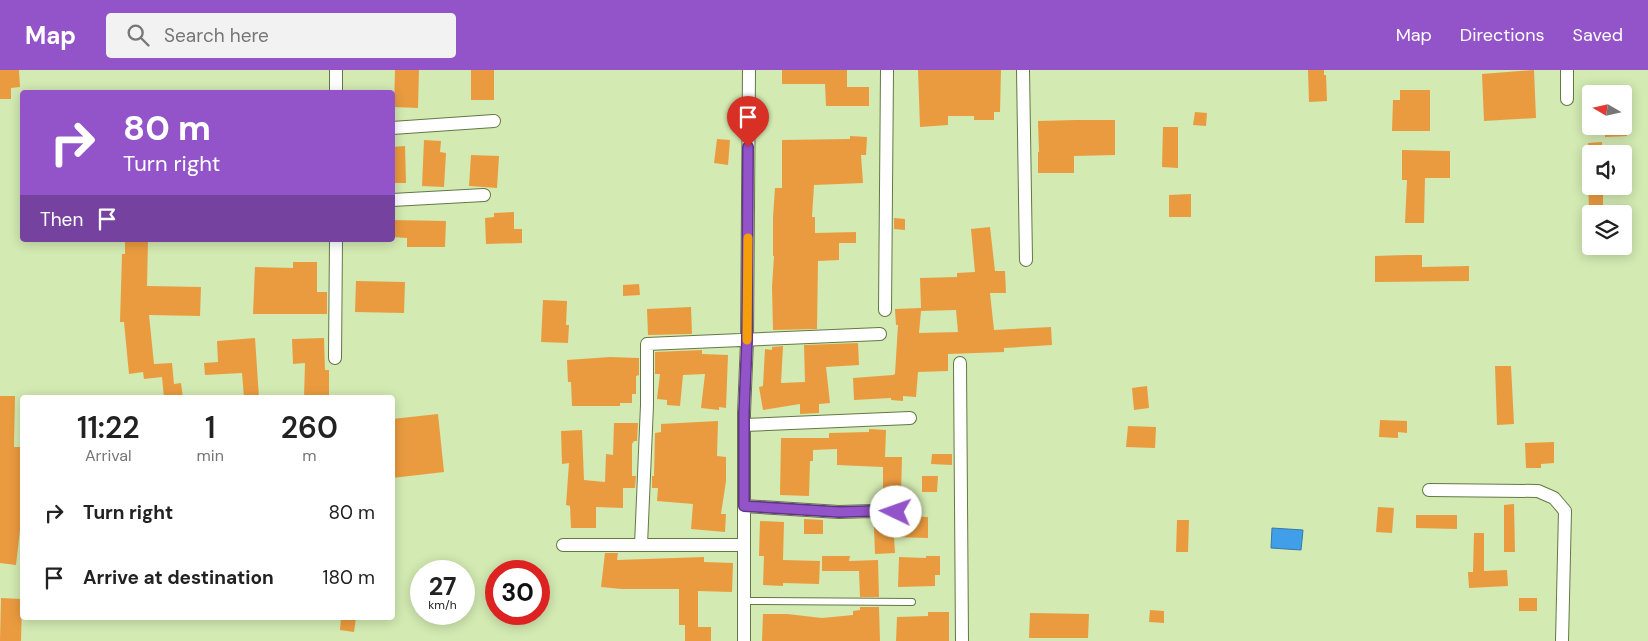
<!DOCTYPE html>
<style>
body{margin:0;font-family:"DM Sans",sans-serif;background:#f2f2f2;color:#222;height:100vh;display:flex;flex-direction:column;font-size:19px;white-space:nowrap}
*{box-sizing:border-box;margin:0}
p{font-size:16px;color:#767676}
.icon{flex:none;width:28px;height:28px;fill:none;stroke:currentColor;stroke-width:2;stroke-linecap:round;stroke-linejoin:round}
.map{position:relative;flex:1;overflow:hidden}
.drawer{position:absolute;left:20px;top:325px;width:375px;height:225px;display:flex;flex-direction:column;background:#fff;border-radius:5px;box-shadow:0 2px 12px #0003}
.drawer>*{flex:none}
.banner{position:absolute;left:20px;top:20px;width:375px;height:152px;border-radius:5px;box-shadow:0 2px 12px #0003;background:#9353c9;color:#fff;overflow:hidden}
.needle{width:32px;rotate:279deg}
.fabs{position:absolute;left:1582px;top:15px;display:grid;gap:10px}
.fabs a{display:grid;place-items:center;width:50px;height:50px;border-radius:5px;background:#fff;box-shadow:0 2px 12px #0003;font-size:25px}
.speed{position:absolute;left:410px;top:490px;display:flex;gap:10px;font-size:25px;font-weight:700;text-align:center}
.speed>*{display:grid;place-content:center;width:65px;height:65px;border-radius:50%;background:#fff;box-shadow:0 2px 12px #0003;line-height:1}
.speed small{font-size:12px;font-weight:400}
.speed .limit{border:8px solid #d22;background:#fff;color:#111}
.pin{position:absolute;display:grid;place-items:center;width:42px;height:42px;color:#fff;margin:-51px -21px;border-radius:50% 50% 50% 0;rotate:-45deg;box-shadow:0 0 5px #0007}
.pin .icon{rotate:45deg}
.me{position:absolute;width:55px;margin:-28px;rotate:273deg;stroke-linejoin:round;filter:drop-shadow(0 0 4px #0008)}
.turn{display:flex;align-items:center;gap:18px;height:105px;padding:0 20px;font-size:22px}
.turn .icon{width:65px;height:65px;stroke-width:2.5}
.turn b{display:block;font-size:35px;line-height:42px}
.then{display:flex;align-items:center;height:48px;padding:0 20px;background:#0003;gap:10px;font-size:19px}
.eta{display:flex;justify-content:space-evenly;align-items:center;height:85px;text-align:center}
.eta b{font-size:30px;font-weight:600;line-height:35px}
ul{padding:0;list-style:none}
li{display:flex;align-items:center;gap:15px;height:65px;padding:0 20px}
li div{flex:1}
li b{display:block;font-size:19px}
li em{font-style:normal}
header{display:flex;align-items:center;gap:30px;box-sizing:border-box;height:70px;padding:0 25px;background:#9353c9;color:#fff}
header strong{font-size:24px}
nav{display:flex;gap:28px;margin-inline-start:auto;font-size:18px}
.search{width:350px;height:45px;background:#f2f2f2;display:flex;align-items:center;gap:12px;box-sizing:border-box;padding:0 18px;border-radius:5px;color:#767676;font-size:19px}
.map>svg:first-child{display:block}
.water{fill:#419ee9;stroke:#3679a7}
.building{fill:#ea9b3f;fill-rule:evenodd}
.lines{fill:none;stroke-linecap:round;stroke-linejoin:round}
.service-casing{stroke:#647845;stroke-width:8}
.minor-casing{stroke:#647845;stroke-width:14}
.service{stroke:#fff;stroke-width:6}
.minor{stroke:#fff;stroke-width:12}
.route-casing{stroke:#603683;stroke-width:12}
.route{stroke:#9353c9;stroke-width:9}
.slow{stroke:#f59e0b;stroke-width:9}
</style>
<header>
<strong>Map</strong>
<div class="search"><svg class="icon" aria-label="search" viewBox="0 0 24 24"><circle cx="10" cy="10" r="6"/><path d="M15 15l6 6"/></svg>Search here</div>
<nav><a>Map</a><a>Directions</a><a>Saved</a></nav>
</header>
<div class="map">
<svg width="1648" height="571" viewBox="0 0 1648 571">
<rect width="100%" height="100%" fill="#d3eab2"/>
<path class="water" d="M1272,458L1303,460L1301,480L1271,478Z"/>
<path class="building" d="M0,0H19L20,17L11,18V29H0Z
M395,0H419L418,38L394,37Z
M471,0H494V30H471Z
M782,0H847V17H869V36H826L825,14H782Z
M918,0H1001L1000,42H994V50H974V46H948V55L920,57Z
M1308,0H1324V5H1326L1327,31L1309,32Z
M1534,0L1536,48L1484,51L1482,4Z
M1400,20H1430V61H1392L1393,30H1400Z
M1195,42L1207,43L1206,56L1193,55Z
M1076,50H1115V85L1074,86V103H1038V82H1039L1038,51Z
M1605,56H1627V66L1605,67Z
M1163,57H1178V98L1162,97Z
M850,66L867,67L866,85H861L863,113L814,115L812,147H815V163L856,162V173H839V190L818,191L817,259L773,260L772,217L774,186H773V147L775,118H782V70L850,69Z
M717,69L730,70L728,95L714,93Z
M424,70L441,71L440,82L446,83L444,117L422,116Z
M1602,72V84H1588V73Z
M405,76L406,113H392V77Z
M1402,80L1450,81V108H1425L1424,153H1405L1407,110H1402Z
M471,85L499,86L497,118L469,116Z
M1588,116H1603V136H1589Z
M1191,124V147H1169V125Z
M514,142V159H522V173L486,174L485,148L494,147V143Z
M894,148L905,149V160L894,159Z
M392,150L446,151L445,177H407V168L392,167Z
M990,157L995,201H1005L1006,223H990L994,260L1051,257L1052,275L1004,278V282L948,284V301L918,302L916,327L903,326V331L891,330V328L854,330L853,308L893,305L895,304L898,255H896L895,239L921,238L920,208L957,207V203L975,202L971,159ZM956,240L958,262L919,263L921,241Z
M125,170H148L147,216L201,217L200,246L149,245L154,294L172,293L174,314L181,313L183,328H164L162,307L144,309L143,302L129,304L124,252H120L122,184H125Z
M1406,185H1422V197L1469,196V211L1375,212V186Z
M293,192H317V222H327V244H253L255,197L293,198Z
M356,211L405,212L404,243L355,242Z
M639,214L640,225L623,226V215Z
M543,230L567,231L566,255H569L568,273L541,272Z
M691,237L692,264L648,265L647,239Z
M255,268L259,328H244L242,303L205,305L204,293L218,292L217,271Z
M324,268L325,300H329V328H304L305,293L293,294L292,269Z
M858,273L859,295L826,297L830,333L819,334V343L800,344V334L763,340L759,317L763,316L765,279L772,280V277L783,276L781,313L805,312L804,275Z
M702,280V284L728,285L726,338L719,337V340L701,338L705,304L683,305L680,336L667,335V330L657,329L660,304H655V282Z
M610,287L639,288V305L636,306V324H632V333H620V336H572L571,312H568L567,290Z
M1495,296H1511L1514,354L1497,355Z
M1147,316L1149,338L1134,340L1132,318Z
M0,326H15L14,377H20L22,460H20L16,495L0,493Z
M438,344L444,402L392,408V349Z
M1380,350L1407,351V363L1398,362V368L1379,367Z
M718,351L717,386L726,387V411L721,444H726L725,462L691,459L693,434L657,431L658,418H652V406H654L655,363L661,362V354Z
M614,353H638L637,371H634L632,374V406H636L635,418H623V438L596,437V458H571L570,436L566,435L569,393L562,394L561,361L582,360L584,410L605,412L606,384L613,385Z
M1128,356L1156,357L1155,378L1126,377Z
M869,359L886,360L885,387H902L901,424L883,423V397L837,395V379L813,380V391H810L809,426L780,425L781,368H829V363L869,362Z
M1554,372V393L1541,394V398H1526L1525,373Z
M932,384H952V395L931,394Z
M922,406H938L937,422H922Z
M1514,434L1515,482H1504V435Z
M1378,437L1394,438L1392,463L1376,462Z
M1416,445H1457V459L1416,458Z
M907,446L928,447V468L894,467L895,483L875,484L874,457L907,455Z
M804,449L823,450V464H804Z
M1177,450H1189L1188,482H1176Z
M760,451L784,452L783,490L820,491L819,514L783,513V516L763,515L764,486H759Z
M1474,463H1484V501L1507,500L1508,516L1469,518L1468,502H1473Z
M605,483H618L617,490L704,487V492L733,493L732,522L698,521V557H711V571H685V555H679V519H622L601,517Z
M822,486H850L849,491L878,490L879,527H860L859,501H822Z
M926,486H940V505H935V516L898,517L899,487L926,488Z
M1,528L22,529L21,571H0Z
M1519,528H1537V541H1519Z
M860,537H879L880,571H762L763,544H787L822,548L853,545V541L860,540Z
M1150,540L1164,541V553L1149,552Z
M928,542H949V571H896L897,547L928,546Z
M1030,543L1089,544L1088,568H1029Z
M341,548H356L354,562L340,560Z"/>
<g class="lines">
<defs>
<path id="service" d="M744,531L912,532"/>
<path id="minor" d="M336,0V22
M1023,0L1026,190
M1567,0V29
M392,58L494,51
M392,130L484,125
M885,240L887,0
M335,288L336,170
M960,293L962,571
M744,355L910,348
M1429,420L1538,421L1554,428L1565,441L1562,571
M744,436L839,442L872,441L896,442
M563,475H744
M641,475L647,335V274L880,264
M744,571V343L747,271L749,0"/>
</defs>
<use href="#service" class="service-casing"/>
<use href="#minor" class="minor-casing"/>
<use href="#service" class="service"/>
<use href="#minor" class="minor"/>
</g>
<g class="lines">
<defs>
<path id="route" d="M748,77L747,271L744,342V436L839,442L872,441L896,442"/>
</defs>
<use href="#route" class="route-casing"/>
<use href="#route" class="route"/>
<path class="slow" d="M747,270L748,168"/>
</g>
</svg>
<div class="fabs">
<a><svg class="needle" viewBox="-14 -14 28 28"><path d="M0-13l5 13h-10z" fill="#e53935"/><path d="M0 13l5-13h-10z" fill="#767676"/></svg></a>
<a><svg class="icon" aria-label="sound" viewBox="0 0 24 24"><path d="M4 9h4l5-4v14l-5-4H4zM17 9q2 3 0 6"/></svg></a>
<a><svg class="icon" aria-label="layers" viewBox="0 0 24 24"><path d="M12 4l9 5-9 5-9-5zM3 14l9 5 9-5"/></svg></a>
</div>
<div class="speed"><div>27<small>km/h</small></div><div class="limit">30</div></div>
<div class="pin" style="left:748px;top:77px;background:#d93025"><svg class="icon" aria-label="arrive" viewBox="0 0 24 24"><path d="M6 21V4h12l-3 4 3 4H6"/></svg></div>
<svg class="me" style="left:896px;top:442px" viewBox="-20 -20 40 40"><circle r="19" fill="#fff"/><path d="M0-13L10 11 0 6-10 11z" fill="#9353c9"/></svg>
<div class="banner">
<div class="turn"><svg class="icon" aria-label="right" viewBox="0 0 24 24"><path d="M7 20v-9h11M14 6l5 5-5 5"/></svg><div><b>80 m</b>Turn right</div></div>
<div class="then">Then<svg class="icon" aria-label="arrive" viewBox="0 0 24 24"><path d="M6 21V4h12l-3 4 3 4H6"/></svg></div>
</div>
<section class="drawer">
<div class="eta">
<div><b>11:22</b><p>Arrival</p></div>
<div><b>1</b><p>min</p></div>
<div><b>260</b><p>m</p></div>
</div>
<ul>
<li><svg class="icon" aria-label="right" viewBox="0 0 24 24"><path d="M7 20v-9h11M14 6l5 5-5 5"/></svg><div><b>Turn right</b></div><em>80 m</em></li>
<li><svg class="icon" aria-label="arrive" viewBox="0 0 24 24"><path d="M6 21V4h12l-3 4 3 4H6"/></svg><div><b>Arrive at destination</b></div><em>180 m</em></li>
</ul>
</section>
</div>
